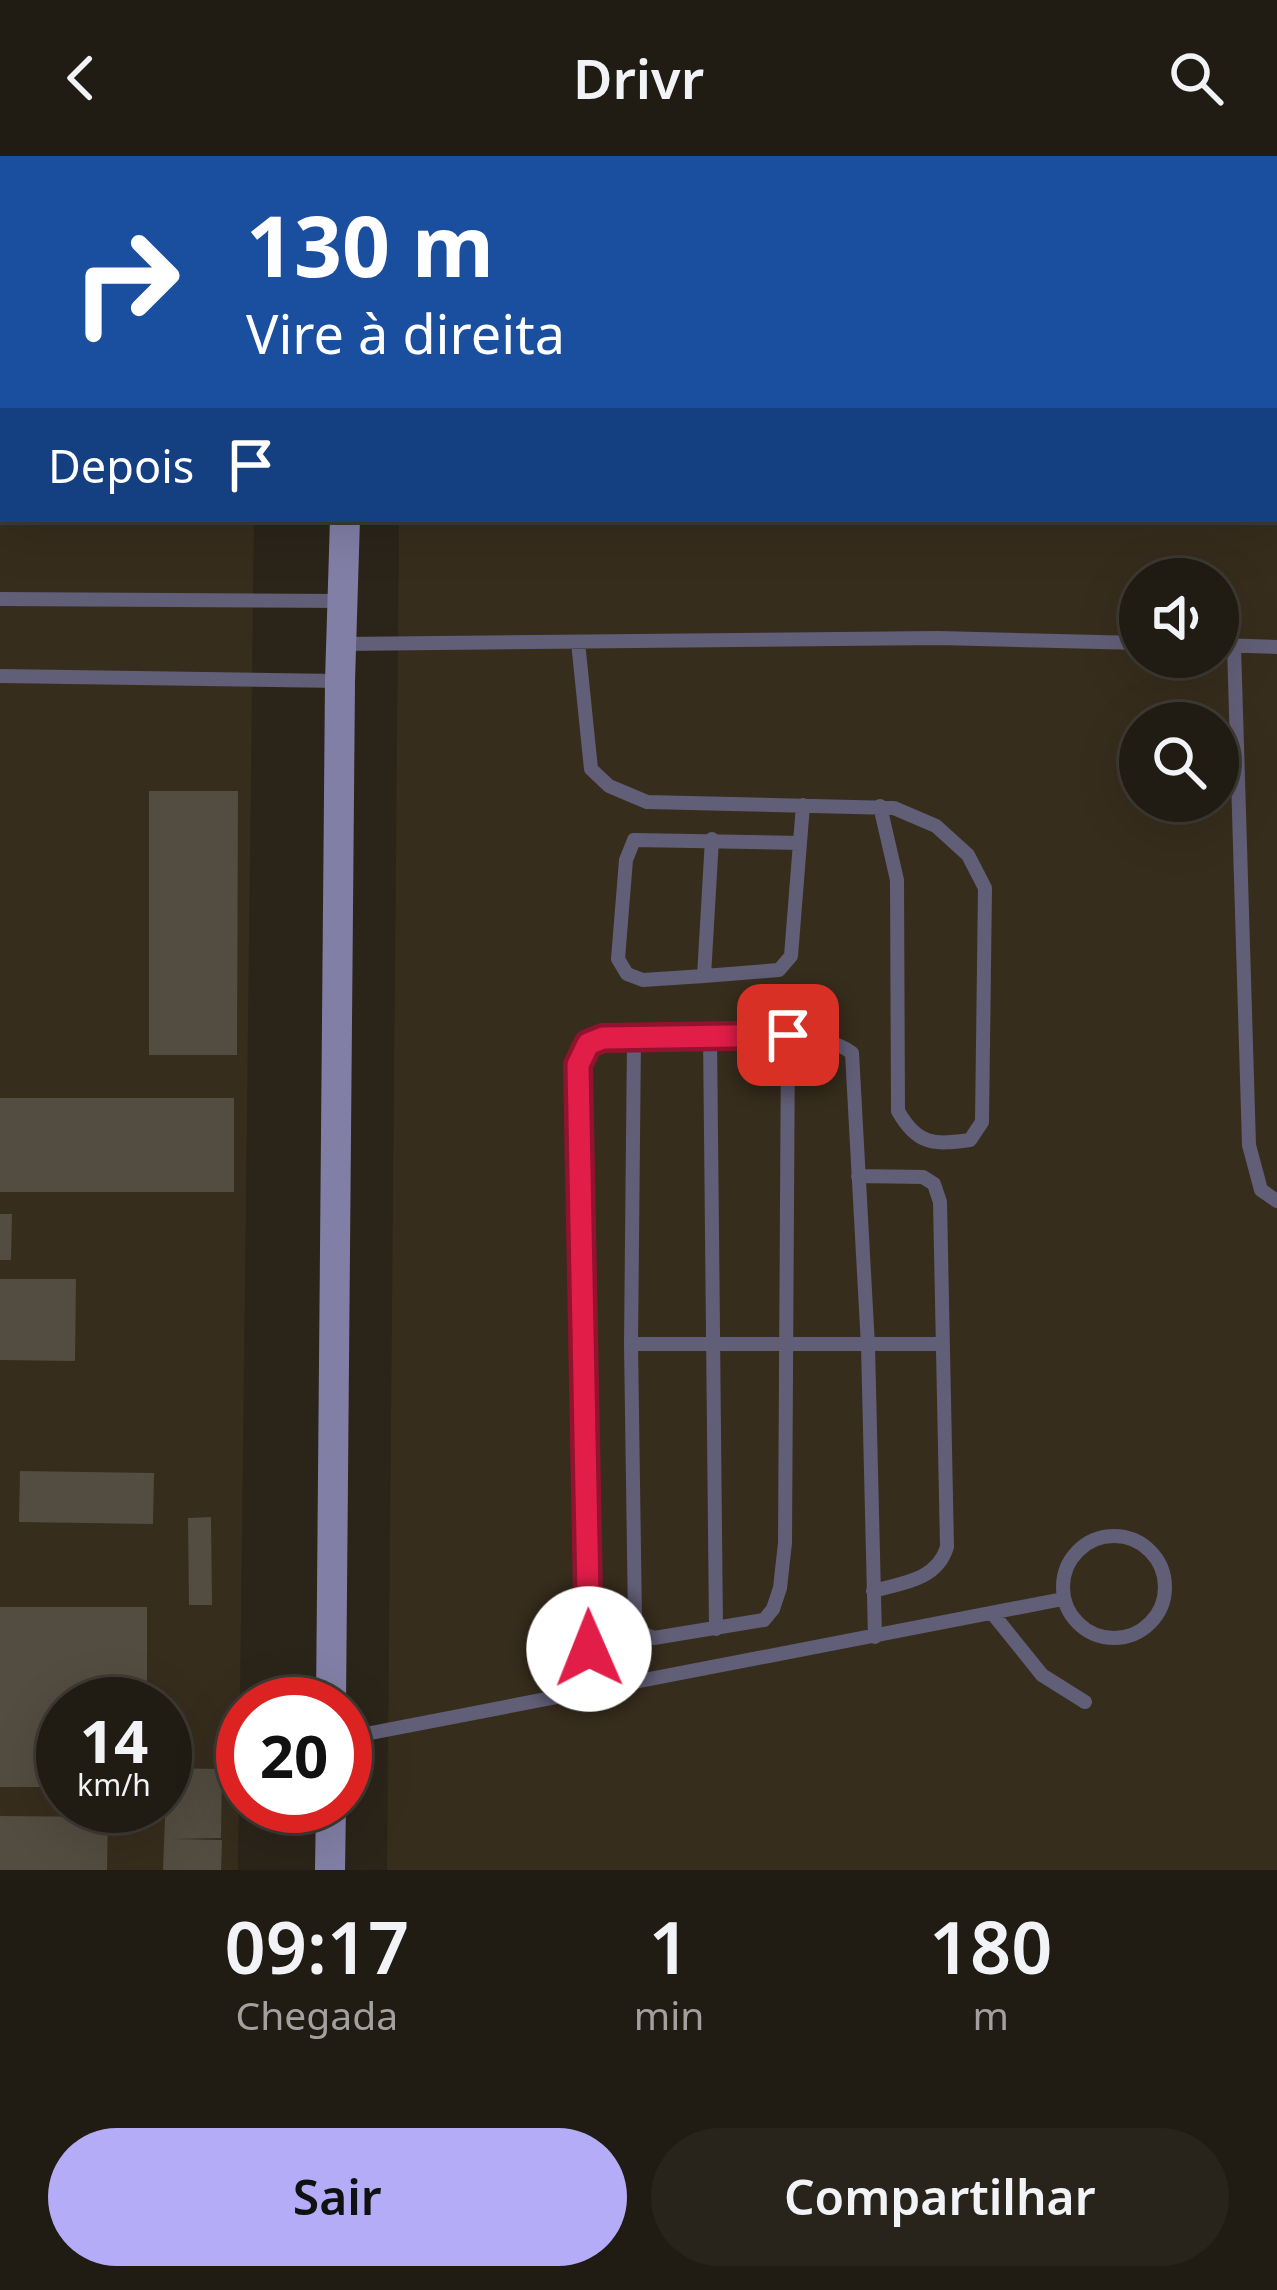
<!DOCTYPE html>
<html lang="pt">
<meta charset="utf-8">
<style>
body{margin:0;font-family:"Noto Sans",sans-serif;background:#28241c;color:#f1f3f6;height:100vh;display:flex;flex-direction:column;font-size:45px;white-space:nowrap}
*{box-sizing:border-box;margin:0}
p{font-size:39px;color:#a2a1a0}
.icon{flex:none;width:66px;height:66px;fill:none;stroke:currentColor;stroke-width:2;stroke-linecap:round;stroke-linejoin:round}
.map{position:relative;height:1714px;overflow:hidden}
.drawer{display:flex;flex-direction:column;background:#201b13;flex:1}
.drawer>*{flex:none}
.guide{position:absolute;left:0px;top:0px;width:1278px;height:366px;box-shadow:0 12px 48px #0002,0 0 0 3px #3d3933;background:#1a4fa0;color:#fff;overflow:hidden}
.controls{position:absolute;left:1119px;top:402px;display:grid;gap:24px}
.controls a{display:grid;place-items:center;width:120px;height:120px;border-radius:50%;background:#201b13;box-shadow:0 12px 48px #0002,0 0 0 3px #3d3933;font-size:60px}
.speed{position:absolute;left:36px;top:1521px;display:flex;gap:24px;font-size:60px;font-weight:700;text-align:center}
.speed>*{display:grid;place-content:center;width:156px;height:156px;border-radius:50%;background:#201b13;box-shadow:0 12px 48px #0002,0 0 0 3px #3d3933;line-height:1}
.speed small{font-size:30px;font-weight:400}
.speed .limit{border:18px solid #d22;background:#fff;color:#111}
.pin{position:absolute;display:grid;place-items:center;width:102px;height:102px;color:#fff;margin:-51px;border-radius:24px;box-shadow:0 6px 18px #0006}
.me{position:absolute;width:132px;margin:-66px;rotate:359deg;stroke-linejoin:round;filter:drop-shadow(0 0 9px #0008)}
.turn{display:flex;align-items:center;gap:42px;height:252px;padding:0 48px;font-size:54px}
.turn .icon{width:156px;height:156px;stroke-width:2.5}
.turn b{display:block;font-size:84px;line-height:102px}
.then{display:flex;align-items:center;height:114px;padding:0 48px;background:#0003;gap:24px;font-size:45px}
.eta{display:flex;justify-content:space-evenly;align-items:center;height:204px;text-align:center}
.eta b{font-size:72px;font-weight:600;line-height:84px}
.cta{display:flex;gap:24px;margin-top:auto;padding:24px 48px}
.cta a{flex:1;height:138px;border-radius:72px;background:#b5acf8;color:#111;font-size:48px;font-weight:600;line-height:138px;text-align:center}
.cta a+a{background:#28241c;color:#f1f3f6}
header{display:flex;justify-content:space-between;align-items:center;height:156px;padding:0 48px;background:#201b13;font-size:54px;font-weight:600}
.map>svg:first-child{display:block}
.built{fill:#372d1d;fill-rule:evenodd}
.building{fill:#534c40}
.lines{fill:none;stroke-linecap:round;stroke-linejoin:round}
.lane{stroke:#615e77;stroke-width:14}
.secondary{stroke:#827fa6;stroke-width:30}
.route-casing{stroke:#92132f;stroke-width:30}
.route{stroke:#e11d48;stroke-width:21}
</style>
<header><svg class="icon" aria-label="back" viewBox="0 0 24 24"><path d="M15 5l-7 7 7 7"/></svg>Drivr<svg class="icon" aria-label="search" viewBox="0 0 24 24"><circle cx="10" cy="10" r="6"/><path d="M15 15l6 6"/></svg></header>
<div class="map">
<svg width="1277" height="1714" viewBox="0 0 1277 1714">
<rect width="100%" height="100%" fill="#2b2419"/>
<path class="built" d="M0,0H258L3,3V363H254L238,1714H0ZM63,1548H165V1650H63Z
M402,0H1277V1714H387L399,363H1275V3ZM1140,423H1218V501H1140ZM1140,567H1218V645H1140Z"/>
<path class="building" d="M149,635H238L237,899H149Z
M0,942H234V1036H0Z
M0,1058H12L11,1104H0Z
M0,1123H76L75,1205L0,1204Z
M20,1315L154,1317L153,1368L19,1366Z
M211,1361L212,1449H189L188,1362Z
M0,1451H147V1548H63V1631H0Z
M167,1612L222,1613L221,1682L173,1683L222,1684L221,1714H163Z
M0,1660L108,1661L107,1714H0Z"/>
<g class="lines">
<path class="lane" d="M0,443L344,445
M578,486L591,613L609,630L647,646L894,652L936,670L968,699L985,732L982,966L970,984C934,989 917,989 898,955L897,724L880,650
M342,488L938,482L1140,487
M1218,489L1277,491
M1234,490L1249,989L1261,1034L1277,1045
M0,520L340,525
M712,683L704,820L779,814L791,800L803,649
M704,820L643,824L627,818L618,803L626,704L634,684L800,687
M710,878L716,1473
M634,881L631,1188L635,1464L639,1476L654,1482L764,1464L773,1453L780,1432L785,1387L788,879
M858,1020L923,1021L934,1028L940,1046L947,1391C937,1424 903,1427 873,1435
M631,1188H943
M1063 1431a51 51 0 1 1 102 0a51 51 0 1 1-102 0Z
M993,1458L1042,1519L1085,1546
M589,1535L578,909L588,888L603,882C658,881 812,864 852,897L868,1190L875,1481
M345,1582L1063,1443"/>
<path class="secondary" d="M349,3V0
M331,1548L340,525L345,363
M330,1714L331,1650"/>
</g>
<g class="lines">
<defs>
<path id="route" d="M589,1493L578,909L588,888L603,882L788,879"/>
</defs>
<use href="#route" class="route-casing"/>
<use href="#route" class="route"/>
</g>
</svg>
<div class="controls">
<a><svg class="icon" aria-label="sound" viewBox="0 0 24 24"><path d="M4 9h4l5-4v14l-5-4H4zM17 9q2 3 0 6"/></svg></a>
<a><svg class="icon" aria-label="search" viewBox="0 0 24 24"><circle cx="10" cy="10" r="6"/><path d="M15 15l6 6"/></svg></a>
</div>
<div class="speed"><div>14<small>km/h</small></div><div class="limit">20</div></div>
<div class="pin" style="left:788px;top:879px;background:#d93025"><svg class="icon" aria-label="arrive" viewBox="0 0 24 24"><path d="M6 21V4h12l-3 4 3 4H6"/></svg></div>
<svg class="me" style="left:589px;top:1493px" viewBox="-20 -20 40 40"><circle r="19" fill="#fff"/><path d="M0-13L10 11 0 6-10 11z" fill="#e11d48"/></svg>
<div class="guide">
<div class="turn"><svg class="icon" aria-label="right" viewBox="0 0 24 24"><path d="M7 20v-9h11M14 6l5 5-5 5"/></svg><div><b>130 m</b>Vire à direita</div></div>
<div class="then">Depois<svg class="icon" aria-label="arrive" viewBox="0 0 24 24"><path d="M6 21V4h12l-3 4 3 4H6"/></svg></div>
</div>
</div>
<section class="drawer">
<div class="eta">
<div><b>09:17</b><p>Chegada</p></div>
<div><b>1</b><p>min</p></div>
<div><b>180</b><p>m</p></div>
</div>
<div class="cta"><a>Sair</a><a>Compartilhar</a></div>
</section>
